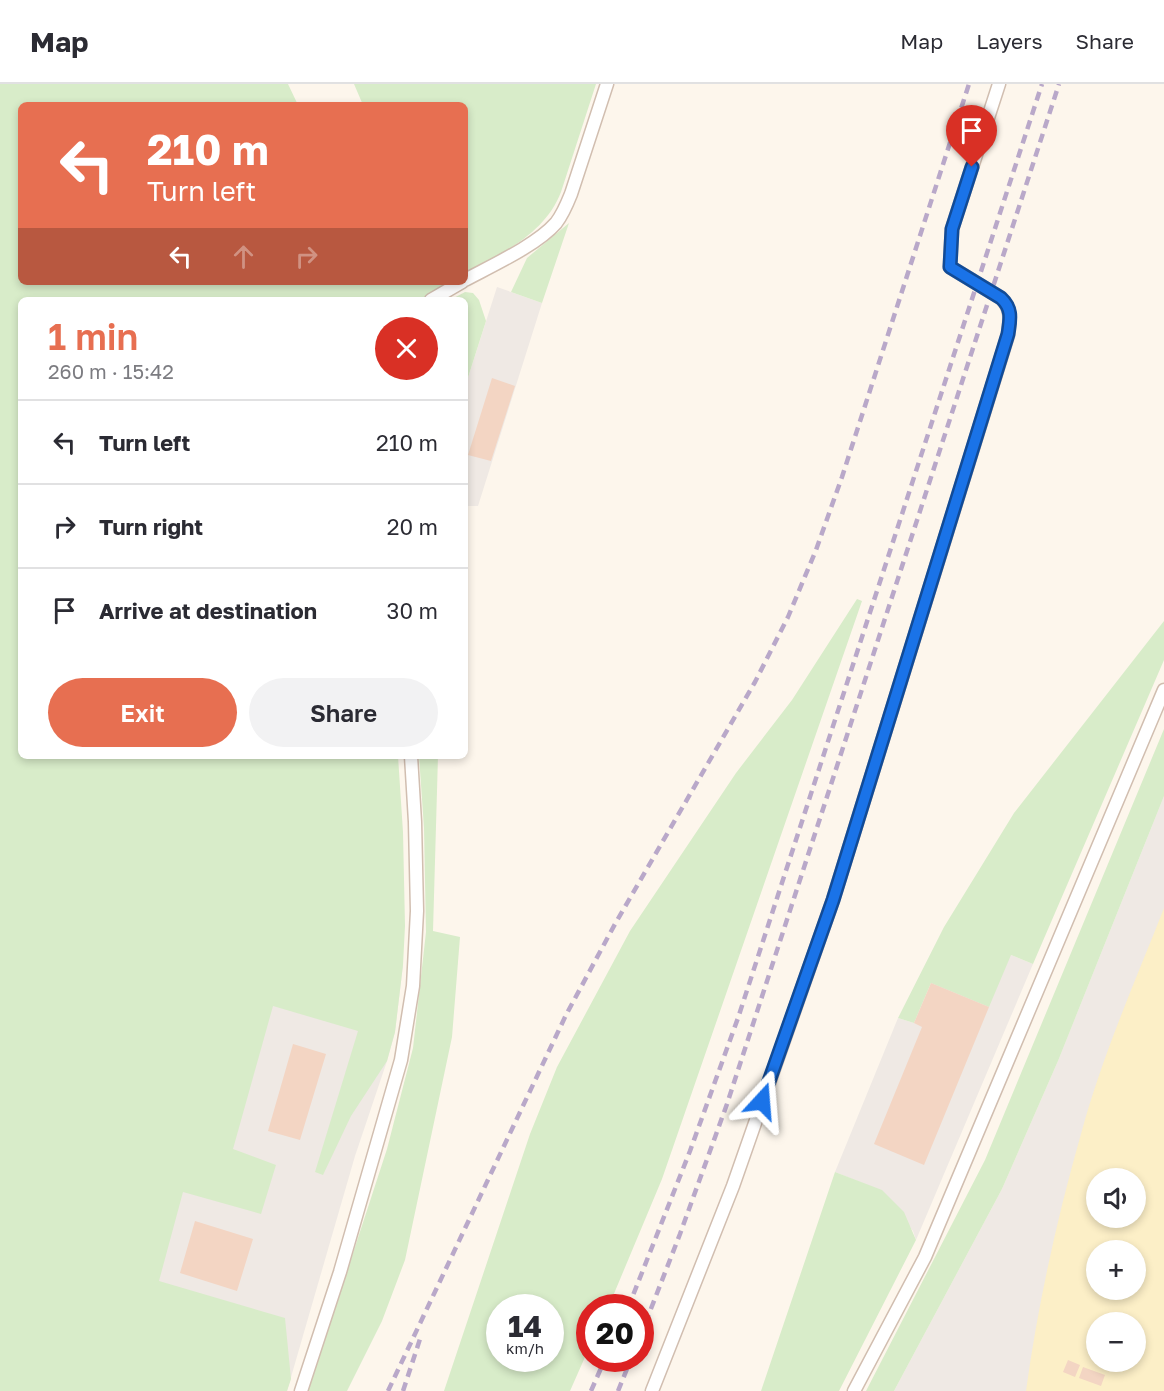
<!DOCTYPE html>
<meta charset="utf-8">
<style>
body{margin:0;font-family:"Golos Text",sans-serif;background:#f2f2f3;color:#2b2b33;height:100vh;display:flex;flex-direction:column;font-size:22px;white-space:nowrap}
*{box-sizing:border-box;margin:0}
p{font-size:20px;color:#7c7c81}
.icon{flex:none;width:33px;height:33px;fill:none;stroke:currentColor;stroke-width:2;stroke-linecap:round;stroke-linejoin:round}
.map{position:relative;flex:1;overflow:hidden}
.drawer{position:absolute;left:18px;top:213px;width:450px;height:462px;display:flex;flex-direction:column;background:#fff;border-radius:9px;box-shadow:0 3px 9px #0003}
.drawer>*{flex:none}
.top-card{position:absolute;left:18px;top:18px;width:450px;height:183px;border-radius:9px;box-shadow:0 3px 9px #0003;background:#e76f51;color:#fff;overflow:hidden}
.fabs{position:absolute;left:1086px;top:1084px;display:grid;gap:12px}
.fabs a{display:grid;place-items:center;width:60px;height:60px;border-radius:50%;background:#fff;box-shadow:0 3px 9px #0003;font-size:30px}
.speed{position:absolute;left:486px;top:1210px;display:flex;gap:12px;font-size:30px;font-weight:700;text-align:center}
.speed>*{display:grid;place-content:center;width:78px;height:78px;border-radius:50%;background:#fff;box-shadow:0 3px 9px #0003;line-height:1}
.speed small{font-size:15px;font-weight:400}
.speed .limit{border:9px solid #d22;background:#fff;color:#111}
.pin{position:absolute;display:grid;place-items:center;width:51px;height:51px;color:#fff;margin:-62px -26px;border-radius:50% 50% 50% 0;rotate:-45deg;box-shadow:0 0 6px #0007}
.pin .icon{rotate:45deg}
.me{position:absolute;width:66px;margin:-33px;rotate:19deg;stroke-linejoin:round;filter:drop-shadow(0 0 4px #0008)}
.turn{display:flex;align-items:center;gap:21px;height:126px;padding:0 30px;font-size:27px}
.turn .icon{width:78px;height:78px;stroke-width:2.5}
.turn b{display:block;font-size:42px;line-height:51px}
.lanes{display:flex;align-items:center;height:57px;padding:0 30px;background:#0003;justify-content:center;gap:30px;direction:ltr}
.lanes .off{opacity:.35}
.round{display:grid;place-items:center;flex:none;width:63px;height:63px;border-radius:32px;background:#f2f2f3}
.headline{display:flex;align-items:center;justify-content:space-between;height:102px;padding:0 30px}
h1{font-size:36px;font-weight:600;line-height:45px;color:#e76f51}
.action{display:flex;gap:12px;margin-top:auto;padding:12px 30px}
.action a{flex:1;height:69px;border-radius:36px;background:#e76f51;color:#fff;font-size:24px;font-weight:600;line-height:69px;text-align:center}
.action a+a{background:#f2f2f3;color:#2b2b33}
ul{padding:0;list-style:none}
li{display:flex;align-items:center;gap:18px;height:84px;padding:0 30px;border-top:2px solid #e1e1e2}
li div{flex:1}
li b{display:block;font-size:22px}
li em{font-style:normal}
header{display:flex;align-items:center;gap:36px;box-sizing:border-box;height:84px;padding:0 30px;background:#fff;border-bottom:2px solid #e1e1e2}
header strong{font-size:28px}
nav{display:flex;gap:33px;margin-inline-start:auto;font-size:21px}
.map>svg:first-child{display:block}
.industrial{fill:#efe9e4;fill-rule:evenodd}
.green{fill:#d8ecc9;fill-rule:evenodd}
.sand{fill:#fcefc7;fill-rule:evenodd}
.building{fill:#f3d5c3}
.lines{fill:none;stroke-linecap:round;stroke-linejoin:round}
.lane-casing{stroke:#d1beb0;stroke-width:15}
.lane{stroke:#fff;stroke-width:12}
.rail{stroke:#b9a8c9;stroke-width:4.5;stroke-dasharray:9 6;stroke-linecap:butt}
.route-casing{stroke:#114b97;stroke-width:15}
.route{stroke:#1a73e8;stroke-width:10}
</style>
<header>
<strong>Map</strong>
<nav><a>Map</a><a>Layers</a><a>Share</a></nav>
</header>
<div class="map">
<svg width="1164" height="1307" viewBox="0 0 1164 1307">
<rect width="100%" height="100%" fill="#fdf6ec"/>
<path class="industrial" d="M497,203L542,219L478,422H465V303Z
M1164,712V1307H894L1002,1105L1058,977ZM1096,1095H1136V1134H1096ZM1096,1167H1136V1206H1096ZM1096,1239H1136V1278H1096Z
M1011,871L1033,880L916,1156L913,1147L882,1107L835,1088L898,934L914,939L931,899Z
M403,881L395,948L387,977L355,1072L287,1307H175L127,1125L271,905Z"/>
<path class="green" d="M0,0H288L298,21H21V198H451L420,216H21V672H398L403,748L405,842L403,881L395,948L387,977L351,1032L323,1091L315,1088L358,947L273,922L233,1065L276,1081L261,1130L183,1108L159,1197L285,1234L291,1295L287,1307H0Z
M354,0H596L561,108C545,150 502,169 465,190V21H363Z
M569,139L542,219L511,208L527,174Z
M465,208L473,209L479,216L486,237L465,303V216H450Z
M857,515L862,517L662,1095L608,1224H590L589,1264L570,1307H444L530,1050L557,983L630,847L736,689L792,616ZM500,1224H550V1275H500Z
M1164,537V576L1033,880L1011,871L989,923L931,899L914,939L898,934L944,843L1014,729Z
M1164,645V712L1058,977L1002,1105L894,1307H866L985,1076Z
M419,672H438L433,847L460,853L452,953L405,1176L382,1237L347,1307H308L387,1065L413,964L426,848L424,744Z
M835,1088L882,1106L904,1128L916,1156L839,1307H761Z"/>
<path class="sand" d="M1164,824V1307H1026C1038,1220 1057,1134 1081,1050C1102,972 1135,898 1164,824ZM1096,1095H1136V1134H1096ZM1096,1167H1136V1206H1096ZM1096,1239H1136V1278H1096Z"/>
<path class="building" d="M492,294L515,302L491,377L468,371Z
M931,899L989,923L924,1081L874,1060L922,943L914,939Z
M293,960L326,970L300,1056L268,1047Z
M195,1137L253,1155L237,1207L180,1189Z
M1068,1276L1080,1281L1075,1293L1063,1288Z
M1083,1283L1105,1291L1101,1302L1079,1294Z"/>
<g class="lines">
<defs>
<path id="lane" d="M465,196C491,182 537,161 556,139C563,130 567,120 571,110L607,0
M431,216L462,198
M301,1307L340,1188L401,976L413,902L417,827L415,738L411,672
M652,1307L733,1102L833,816L1008,251C1010,236 1012,225 1001,214L950,183L952,145L999,0
M854,1307L925,1173L1164,606"/>
</defs>
<use href="#lane" class="lane-casing"/>
<use href="#lane" class="lane"/>
<path class="rail" d="M628,1224L690,1067L738,934L1042,0
M640,1253L680,1150L727,1020L1059,0
M388,1307L566,931L615,840L755,598L788,533L816,466L842,393L969,0
M403,1307L420,1255
M591,1307L605,1275
M618,1307L631,1275"/>
</g>
<g class="lines">
<defs>
<path id="route" d="M762,1017L833,816L1008,250C1010,236 1013,225 1001,214L950,183L952,145L972,83"/>
</defs>
<use href="#route" class="route-casing"/>
<use href="#route" class="route"/>
</g>
</svg>
<div class="fabs">
<a><svg class="icon" aria-label="sound" viewBox="0 0 24 24"><path d="M4 9h4l5-4v14l-5-4H4zM17 9q2 3 0 6"/></svg></a>
<a>+</a>
<a>−</a>
</div>
<div class="speed"><div>14<small>km/h</small></div><div class="limit">20</div></div>
<div class="pin" style="left:972px;top:83px;background:#d93025"><svg class="icon" aria-label="arrive" viewBox="0 0 24 24"><path d="M6 21V4h12l-3 4 3 4H6"/></svg></div>
<svg class="me" style="left:762px;top:1017px" viewBox="-20 -20 40 40"><path d="M0-17L14 15 0 8-14 15z" fill="#1a73e8" stroke="#fff" stroke-width="4"/></svg>
<div class="top-card">
<div class="turn"><svg class="icon" aria-label="left" viewBox="0 0 24 24"><path d="M17 20v-9H6M10 6l-5 5 5 5"/></svg><div><b>210 m</b>Turn left</div></div>
<div class="lanes"><svg class="icon" aria-label="left" viewBox="0 0 24 24"><path d="M17 20v-9H6M10 6l-5 5 5 5"/></svg><svg class="icon off" aria-label="ahead" viewBox="0 0 24 24"><path d="M12 20V5M6 11l6-6 6 6"/></svg><svg class="icon off" aria-label="right" viewBox="0 0 24 24"><path d="M7 20v-9h11M14 6l5 5-5 5"/></svg></div>
</div>
<section class="drawer">
<div class="headline"><div><h1>1 min</h1><p>260 m · 15:42</p></div><a class="round" style="background:#d93025;color:#fff"><svg class="icon" aria-label="close" viewBox="0 0 24 24"><path d="M6 6l12 12M18 6L6 18"/></svg></a></div>
<ul>
<li><svg class="icon" aria-label="left" viewBox="0 0 24 24"><path d="M17 20v-9H6M10 6l-5 5 5 5"/></svg><div><b>Turn left</b></div><em>210 m</em></li>
<li><svg class="icon" aria-label="right" viewBox="0 0 24 24"><path d="M7 20v-9h11M14 6l5 5-5 5"/></svg><div><b>Turn right</b></div><em>20 m</em></li>
<li><svg class="icon" aria-label="arrive" viewBox="0 0 24 24"><path d="M6 21V4h12l-3 4 3 4H6"/></svg><div><b>Arrive at destination</b></div><em>30 m</em></li>
</ul>
<div class="action"><a>Exit</a><a>Share</a></div>
</section>
</div>
